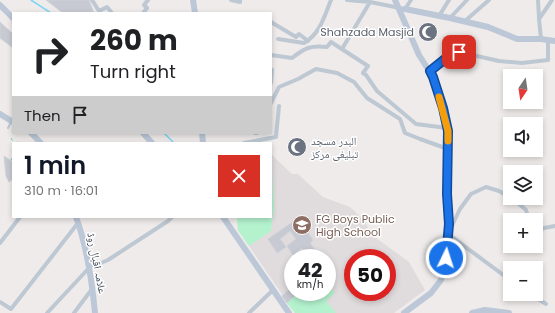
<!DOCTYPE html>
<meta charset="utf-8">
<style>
body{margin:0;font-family:Poppins,"Noto Naskh Arabic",sans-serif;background:#f6f6f6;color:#202124;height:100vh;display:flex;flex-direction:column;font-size:15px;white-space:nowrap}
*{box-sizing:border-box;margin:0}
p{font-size:13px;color:#757577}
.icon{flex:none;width:22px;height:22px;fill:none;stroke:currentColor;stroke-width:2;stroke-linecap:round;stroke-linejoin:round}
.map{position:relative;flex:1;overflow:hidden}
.sheet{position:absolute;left:12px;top:142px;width:260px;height:76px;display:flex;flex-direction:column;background:#fff;border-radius:0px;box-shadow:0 2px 6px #0003}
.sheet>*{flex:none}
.banner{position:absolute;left:12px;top:12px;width:260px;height:122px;border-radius:0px;box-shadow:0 2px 6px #0003;background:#fff;color:#202124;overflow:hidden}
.needle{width:26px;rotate:193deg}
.buttons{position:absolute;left:503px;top:69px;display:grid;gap:8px}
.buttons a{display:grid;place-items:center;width:40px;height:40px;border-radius:0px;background:#fff;box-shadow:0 2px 6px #0003;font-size:20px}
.speed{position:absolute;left:284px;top:249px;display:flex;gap:8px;font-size:20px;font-weight:700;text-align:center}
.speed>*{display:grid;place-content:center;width:52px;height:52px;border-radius:50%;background:#fff;box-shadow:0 2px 6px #0003;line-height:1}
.speed small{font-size:10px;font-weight:400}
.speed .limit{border:6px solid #d22;background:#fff;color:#111}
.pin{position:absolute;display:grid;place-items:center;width:34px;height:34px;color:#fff;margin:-17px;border-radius:8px;box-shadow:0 2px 6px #0006}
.me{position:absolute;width:44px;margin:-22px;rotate:4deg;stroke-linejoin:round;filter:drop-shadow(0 0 3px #0008)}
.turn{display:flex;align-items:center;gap:14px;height:84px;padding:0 12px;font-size:18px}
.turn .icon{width:52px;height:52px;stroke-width:2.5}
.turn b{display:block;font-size:28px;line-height:34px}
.then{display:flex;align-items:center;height:38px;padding:0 12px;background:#0003;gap:8px;font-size:15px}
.round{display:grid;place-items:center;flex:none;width:42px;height:42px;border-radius:0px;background:#f6f6f6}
.head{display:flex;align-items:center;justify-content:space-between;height:68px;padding:0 12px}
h1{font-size:24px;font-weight:600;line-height:30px;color:#111827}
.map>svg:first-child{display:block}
.education{fill:#e0dcdd;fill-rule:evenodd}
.green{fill:#b4f2ce}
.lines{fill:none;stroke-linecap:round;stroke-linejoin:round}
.stream{stroke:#7dd7f3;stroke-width:1.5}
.building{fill:#c7cad2;stroke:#cfd1d8}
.path{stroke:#6ad3a2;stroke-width:1;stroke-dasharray:3 2;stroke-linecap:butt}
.lane{stroke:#bdc8d3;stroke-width:2}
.street{stroke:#bdc8d3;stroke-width:4}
.secondary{stroke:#bcc8d7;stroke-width:6}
.route-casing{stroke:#114b97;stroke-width:10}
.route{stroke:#1a73e8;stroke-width:7}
.slow{stroke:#f59e0b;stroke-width:7}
.labels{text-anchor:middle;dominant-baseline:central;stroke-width:3;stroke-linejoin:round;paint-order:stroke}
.worship-label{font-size:11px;fill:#5b616d;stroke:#fff;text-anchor:end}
.education-label{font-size:11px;fill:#785e54;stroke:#fff;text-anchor:start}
.street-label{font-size:11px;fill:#434f5b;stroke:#fff}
</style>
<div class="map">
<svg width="555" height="313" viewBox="0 0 555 313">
<rect width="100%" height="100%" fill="#efebeb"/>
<path class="education" d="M271,154L292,174H298L323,197L350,207L364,220L372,235L409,262L425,290L394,313H295L238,230L237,217H271ZM293,258H327V292H293ZM353,258H387V292H353Z"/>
<path class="green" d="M271,154L274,207L271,231L249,246L238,230L237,217H271Z
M327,283L335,293L326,301L336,313H295L287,303L299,292H327Z"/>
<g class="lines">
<path class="stream" d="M31,0L51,13
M164,133L174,143"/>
</g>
<path class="building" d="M46,0H89L94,13H63Z
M0,22L13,34V48L0,38Z
M4,156L13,162V179L9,182L6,176Z
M294,221L304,235L307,232L313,240L310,243L321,258H309L302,248L293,255L287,246L296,239L290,231L280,239L286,247L277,253L268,239Z
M293,286V292H299L287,303L282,296Z"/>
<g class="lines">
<path class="path" d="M11,138L14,143
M15,143L17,142L18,143
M11,160L13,157"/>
<path class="lane" d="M8,128L11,122"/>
<path class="street" d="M92,0L99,11L107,7L112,13
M231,0L240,2V0
M347,0L370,2L405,9L411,0
M538,0L539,18
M143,13L147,8L144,5L148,0
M439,16L449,0
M450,18L467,0
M465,21L489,0
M271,22L296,37L299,34L308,41
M278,39L304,43C320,34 324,17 331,0
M541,39L539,19L552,0
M342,49L370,2
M271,55L292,58C305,48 310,45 327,47L331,42L368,66L363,73L366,75L377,91L416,124L447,128
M271,69L272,70L271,83
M429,71L445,59L459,52L499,61L522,63L548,60V40
M271,103L279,87L298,79L316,69L337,73L354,82L367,98L400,119L405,133L420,139L448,149
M255,133H257
M244,143L276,137L279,106
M510,197L499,191L486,187L471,194L460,209L448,234L510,280
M512,198L526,210L529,220
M536,234L544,228L555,226
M0,243L20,217
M531,294L546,304
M0,302L11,309L78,223
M47,313L89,268L108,260L168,221L172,217
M74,313L92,289
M249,313L273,290"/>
<path class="secondary" d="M193,0L195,13
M395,0L419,55L433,77L448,131L447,194L449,225L446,258L441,280L431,293L404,313
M0,5L13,18
M405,9L450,18L488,27L517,39H541L555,41
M0,114L13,122
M31,133L41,143
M143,133L152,143
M202,133L203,143
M76,217C87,247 92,281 95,313
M223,217L289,313
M472,313L485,310L509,313"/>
</g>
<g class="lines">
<defs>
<path id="route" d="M446,258L449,224L447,194L448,131L443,108L433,77L430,71L445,59L459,52"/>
</defs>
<use href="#route" class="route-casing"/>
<use href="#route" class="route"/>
<path class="slow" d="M439,97L448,131V141"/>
</g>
<defs>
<symbol id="mosque-disc" viewBox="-11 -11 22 22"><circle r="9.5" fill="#6b7280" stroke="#fff"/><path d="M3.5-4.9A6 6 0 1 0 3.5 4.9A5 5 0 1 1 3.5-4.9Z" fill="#fff"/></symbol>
<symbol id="school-disc" viewBox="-11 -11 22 22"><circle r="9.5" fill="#8d6e63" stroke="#fff"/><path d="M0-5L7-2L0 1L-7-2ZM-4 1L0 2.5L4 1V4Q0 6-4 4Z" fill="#fff"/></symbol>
</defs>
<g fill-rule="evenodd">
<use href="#mosque-disc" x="417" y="21" width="22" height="22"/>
<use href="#mosque-disc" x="286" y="136" width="22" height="22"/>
<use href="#school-disc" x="291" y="214" width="22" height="22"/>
</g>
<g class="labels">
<g class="worship-label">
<text x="414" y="32">Shahzada Masjid</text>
<text x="311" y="141" text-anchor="start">البدر مسجد<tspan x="311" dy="13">تبلیغی مرکز</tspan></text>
</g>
<g class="education-label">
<text x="316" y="219">FG Boys Public<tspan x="316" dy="13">High School</tspan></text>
</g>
<g class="street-label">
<text transform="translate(97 263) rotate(79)">علامہ اقبال روڈ</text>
</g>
</g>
</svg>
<div class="buttons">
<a><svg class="needle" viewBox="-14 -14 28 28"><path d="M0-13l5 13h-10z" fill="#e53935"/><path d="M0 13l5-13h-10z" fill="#757577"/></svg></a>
<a><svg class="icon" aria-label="sound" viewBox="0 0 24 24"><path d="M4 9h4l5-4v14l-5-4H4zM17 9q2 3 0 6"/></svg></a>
<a><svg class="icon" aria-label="layers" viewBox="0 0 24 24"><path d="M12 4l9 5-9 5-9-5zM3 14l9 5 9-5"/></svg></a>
<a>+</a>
<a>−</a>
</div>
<div class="speed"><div>42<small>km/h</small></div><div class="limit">50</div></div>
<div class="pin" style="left:459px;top:52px;background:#d93025"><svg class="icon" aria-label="arrive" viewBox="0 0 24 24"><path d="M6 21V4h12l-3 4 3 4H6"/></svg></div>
<svg class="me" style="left:446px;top:258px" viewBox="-20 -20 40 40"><circle r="17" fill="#1a73e8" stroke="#fff" stroke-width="3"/><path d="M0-11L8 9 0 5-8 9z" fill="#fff"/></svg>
<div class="banner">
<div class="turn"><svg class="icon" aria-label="right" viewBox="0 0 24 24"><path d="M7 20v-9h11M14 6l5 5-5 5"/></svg><div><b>260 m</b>Turn right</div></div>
<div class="then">Then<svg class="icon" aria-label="arrive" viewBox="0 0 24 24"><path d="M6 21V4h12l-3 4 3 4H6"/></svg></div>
</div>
<section class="sheet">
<div class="head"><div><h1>1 min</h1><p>310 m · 16:01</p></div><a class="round" style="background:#d93025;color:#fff"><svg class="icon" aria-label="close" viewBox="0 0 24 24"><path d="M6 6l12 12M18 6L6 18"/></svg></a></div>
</section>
</div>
